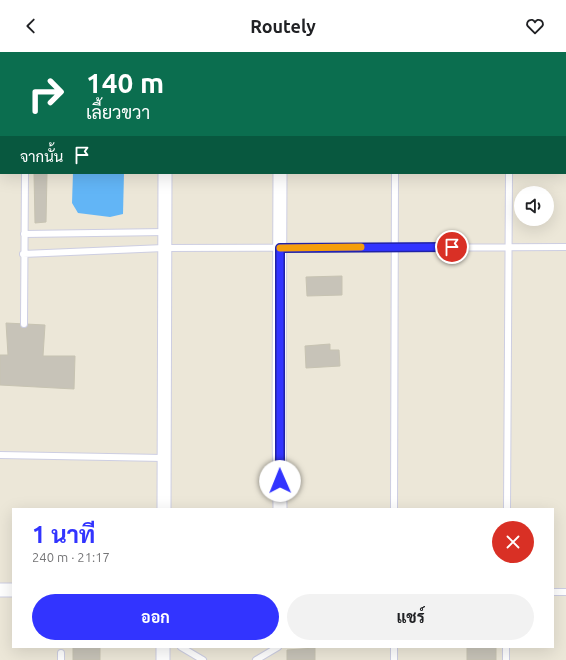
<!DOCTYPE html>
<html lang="th">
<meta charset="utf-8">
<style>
body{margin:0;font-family:Ubuntu,Sarabun,sans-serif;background:#f2f2f2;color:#202124;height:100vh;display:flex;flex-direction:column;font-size:15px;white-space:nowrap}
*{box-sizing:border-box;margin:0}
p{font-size:13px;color:#757577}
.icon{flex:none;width:22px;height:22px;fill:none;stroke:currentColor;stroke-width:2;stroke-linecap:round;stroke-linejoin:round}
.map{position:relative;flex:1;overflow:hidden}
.sheet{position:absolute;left:12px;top:456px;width:542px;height:140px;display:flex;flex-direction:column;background:#fff;border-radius:0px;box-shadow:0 4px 16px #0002}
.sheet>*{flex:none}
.hud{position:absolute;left:0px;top:0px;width:566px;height:122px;box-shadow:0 4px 16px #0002;background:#0b6e4f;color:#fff;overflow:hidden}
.tools{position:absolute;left:514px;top:134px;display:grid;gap:8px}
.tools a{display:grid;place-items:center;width:40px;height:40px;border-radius:50%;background:#fff;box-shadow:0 4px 16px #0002;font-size:20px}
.pin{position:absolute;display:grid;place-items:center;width:34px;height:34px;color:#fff;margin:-17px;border:2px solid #fff;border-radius:50%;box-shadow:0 1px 4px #0007}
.me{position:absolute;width:44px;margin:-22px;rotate:359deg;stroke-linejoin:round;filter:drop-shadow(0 0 3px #0008)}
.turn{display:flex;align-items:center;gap:14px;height:84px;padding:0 20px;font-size:18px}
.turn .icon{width:52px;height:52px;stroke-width:2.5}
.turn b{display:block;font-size:28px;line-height:34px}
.then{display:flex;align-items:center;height:38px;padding:0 20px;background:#0003;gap:8px;font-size:15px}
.round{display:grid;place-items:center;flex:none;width:42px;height:42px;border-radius:21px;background:#f2f2f2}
.summary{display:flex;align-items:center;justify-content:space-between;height:68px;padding:0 20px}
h1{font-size:24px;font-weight:700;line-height:30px;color:#3234ff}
.action{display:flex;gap:8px;margin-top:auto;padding:8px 20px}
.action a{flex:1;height:46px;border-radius:24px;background:#3234ff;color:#fff;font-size:16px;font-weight:700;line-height:46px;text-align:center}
.action a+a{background:#f2f2f2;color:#202124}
header{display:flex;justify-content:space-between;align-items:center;height:52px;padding:0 20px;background:#fff;font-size:18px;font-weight:700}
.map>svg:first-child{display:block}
.water{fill:#62b5f6}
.building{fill:#c7c3b8;stroke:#c7c3b2}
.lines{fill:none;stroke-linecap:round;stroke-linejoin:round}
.lane-casing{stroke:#cdcee2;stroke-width:8}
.street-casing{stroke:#cdcee2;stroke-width:15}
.lane{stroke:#fff;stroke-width:6}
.street{stroke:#fff;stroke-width:13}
.route-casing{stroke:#2022a6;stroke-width:10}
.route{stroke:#3234ff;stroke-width:7}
.slow{stroke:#f59e0b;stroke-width:7}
</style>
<header><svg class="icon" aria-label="back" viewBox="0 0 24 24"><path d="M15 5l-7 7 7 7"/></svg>Routely<svg class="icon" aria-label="heart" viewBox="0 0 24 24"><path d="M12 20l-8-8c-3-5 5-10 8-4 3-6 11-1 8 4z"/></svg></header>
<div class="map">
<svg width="566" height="608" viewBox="0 0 566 608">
<rect width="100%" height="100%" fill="#ece7d8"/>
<path class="water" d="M73,121H124L123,162L110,165L78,161L72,151Z"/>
<path class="building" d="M34,121H47L46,170L35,171Z
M342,224V243L307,244L306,225Z
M6,271L45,273L43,304H75L74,337L0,333V303H8Z
M330,292V298H339L340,314L306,316L305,294Z
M73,595H100V608H73Z
M467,595H496V608H467Z
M315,596V608H287V598Z"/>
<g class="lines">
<defs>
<path id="lane" d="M396,1V0
M510,1V0
M24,182L165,180
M23,202L164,196L566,195
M24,272L25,121
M0,403L163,406
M394,457L395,121
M507,457L509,121
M553,540H566
M181,595L203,608
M61,608V601
M256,608L278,595
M394,608V595
M506,608V595"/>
<path id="street" d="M165,1V0
M281,1V0
M164,457L165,121
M280,457L279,373L280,121
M0,538H13
M163,608V595"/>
</defs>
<use href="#lane" class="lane-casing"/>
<use href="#street" class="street-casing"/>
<use href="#lane" class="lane"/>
<use href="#street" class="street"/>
</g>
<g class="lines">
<defs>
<path id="route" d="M280,429V196L452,195"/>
</defs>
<use href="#route" class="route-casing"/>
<use href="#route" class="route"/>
<path class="slow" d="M280,196L361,195"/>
</g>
</svg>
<div class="tools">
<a><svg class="icon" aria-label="sound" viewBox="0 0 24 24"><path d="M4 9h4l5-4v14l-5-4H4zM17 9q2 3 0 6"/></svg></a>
</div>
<div class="pin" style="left:452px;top:195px;background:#d93025"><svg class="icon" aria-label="arrive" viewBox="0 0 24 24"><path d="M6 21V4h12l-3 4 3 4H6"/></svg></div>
<svg class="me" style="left:280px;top:429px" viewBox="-20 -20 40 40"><circle r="19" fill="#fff"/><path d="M0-13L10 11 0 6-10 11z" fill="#3234ff"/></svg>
<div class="hud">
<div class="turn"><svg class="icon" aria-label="right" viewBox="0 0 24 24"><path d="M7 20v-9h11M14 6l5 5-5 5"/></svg><div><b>140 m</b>เลี้ยวขวา</div></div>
<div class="then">จากนั้น<svg class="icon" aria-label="arrive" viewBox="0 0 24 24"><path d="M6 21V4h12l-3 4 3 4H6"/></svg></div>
</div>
<section class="sheet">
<div class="summary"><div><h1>1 นาที</h1><p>240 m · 21:17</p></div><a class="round" style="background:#d93025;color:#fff"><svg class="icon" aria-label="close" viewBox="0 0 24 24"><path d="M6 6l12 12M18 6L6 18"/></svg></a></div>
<div class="action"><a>ออก</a><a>แชร์</a></div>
</section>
</div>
